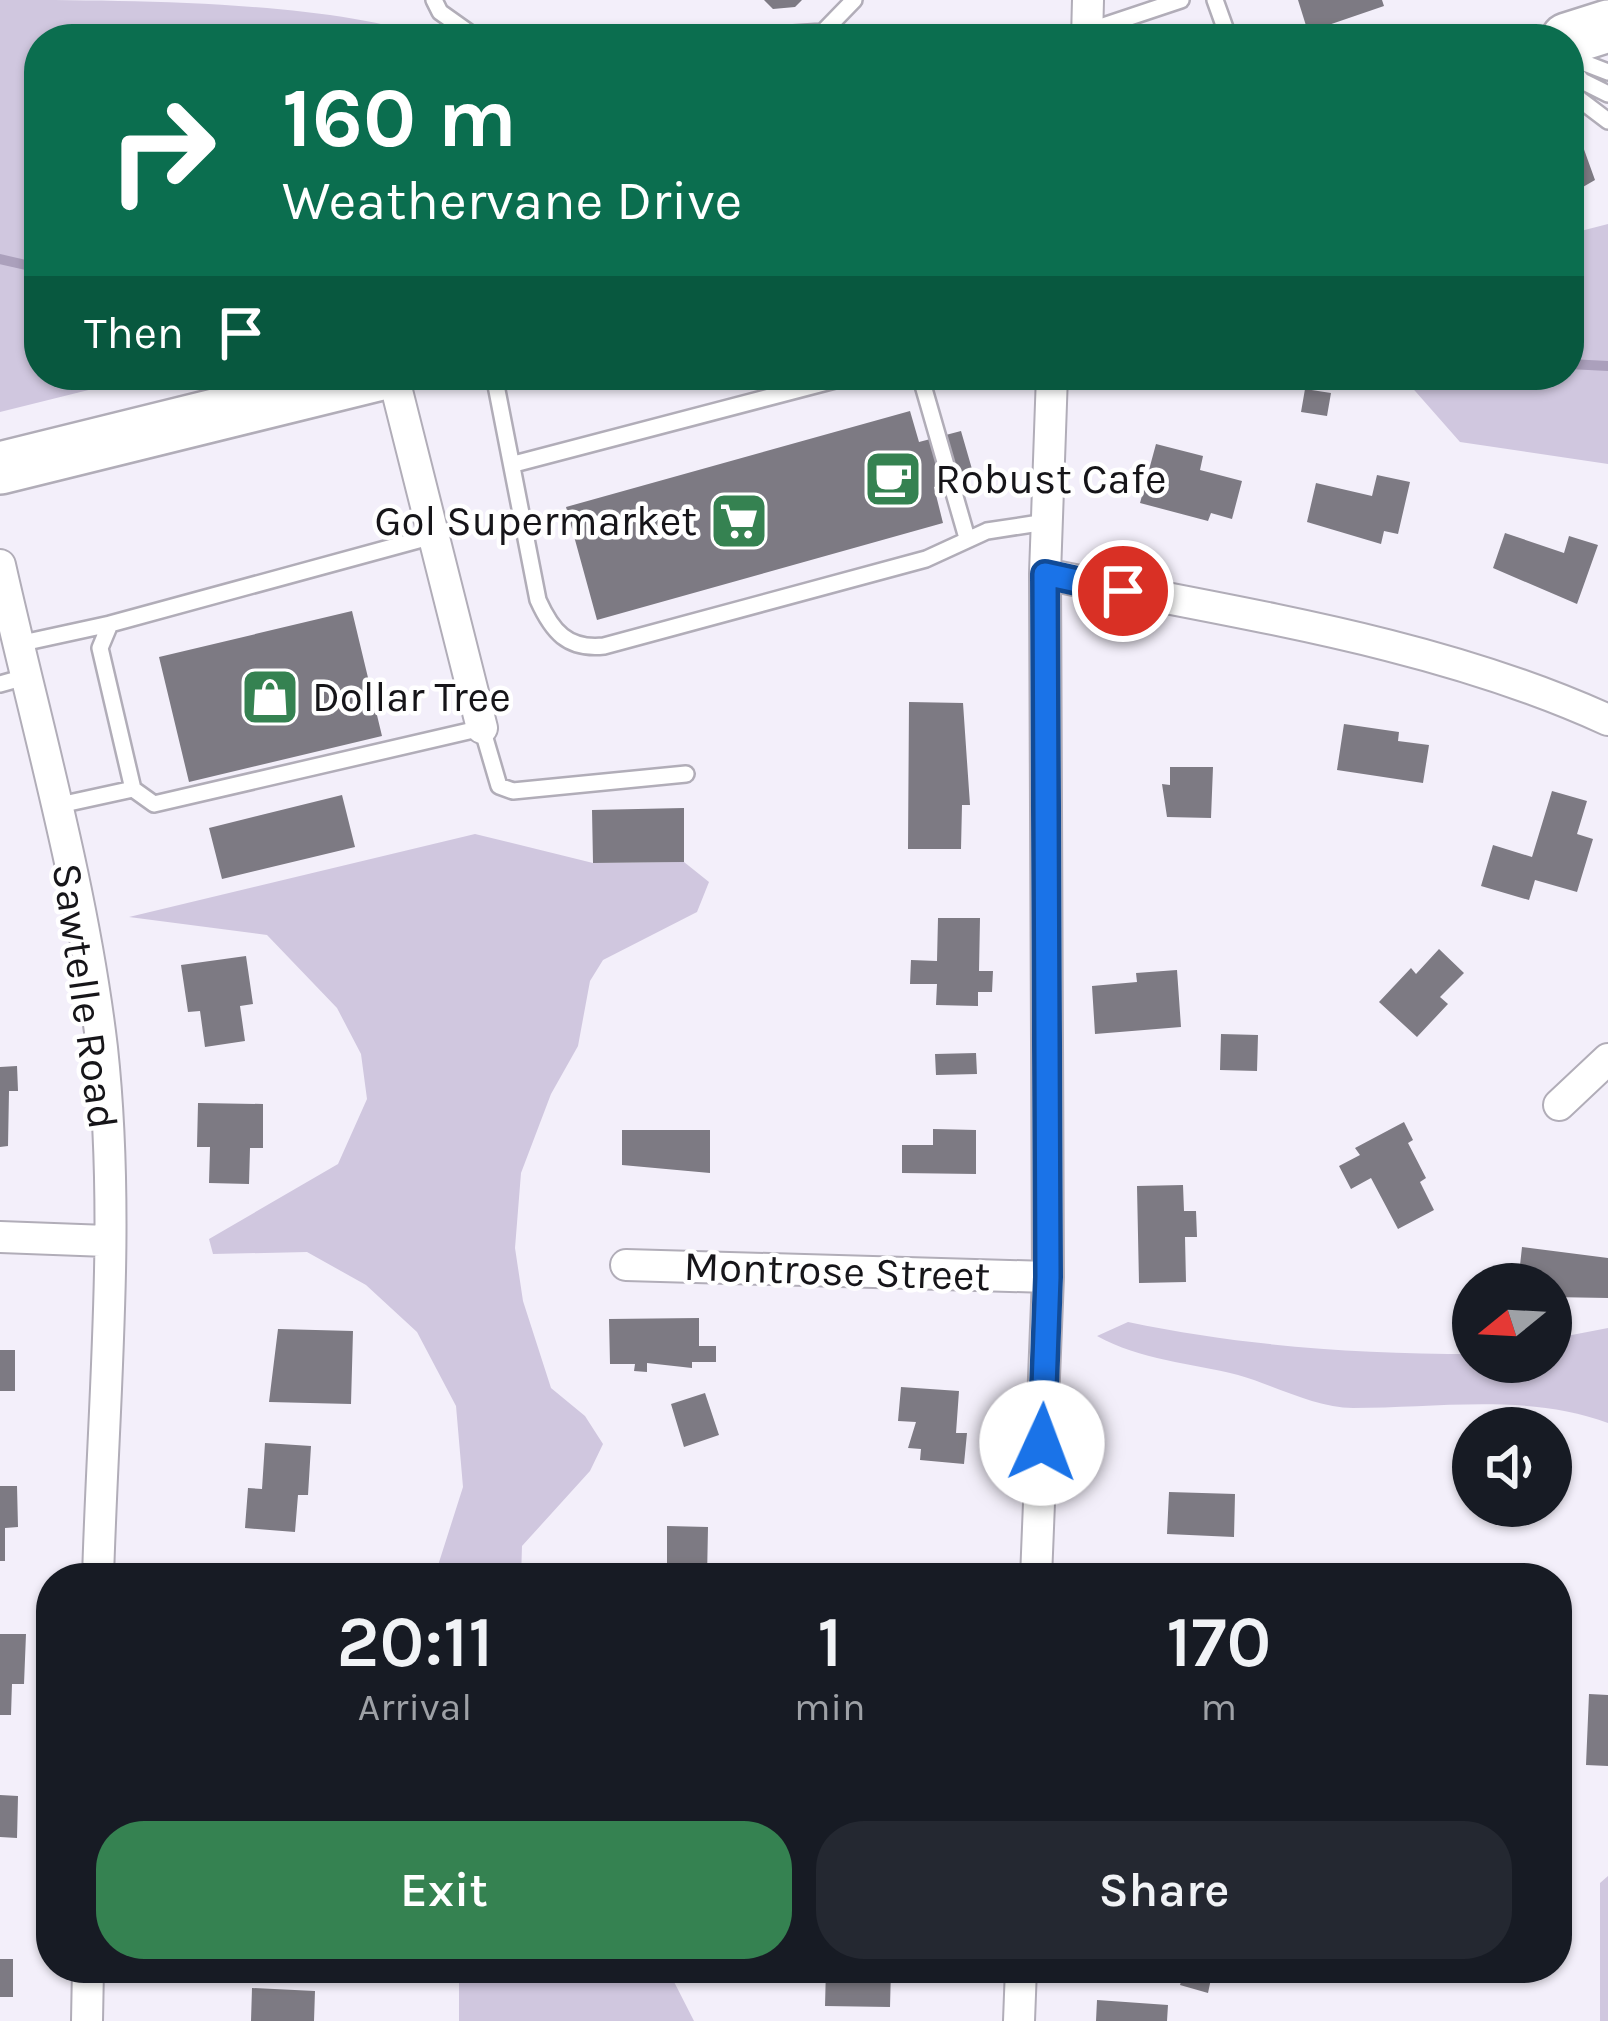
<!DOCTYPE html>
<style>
body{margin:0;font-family:Karla,sans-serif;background:#242831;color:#f1f3f6;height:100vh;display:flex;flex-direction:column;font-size:45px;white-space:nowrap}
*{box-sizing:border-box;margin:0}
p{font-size:39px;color:#9ea1a6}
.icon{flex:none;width:66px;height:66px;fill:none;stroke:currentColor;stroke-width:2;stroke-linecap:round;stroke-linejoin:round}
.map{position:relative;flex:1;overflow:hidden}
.side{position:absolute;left:36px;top:1563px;width:1536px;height:420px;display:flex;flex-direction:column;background:#171b24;border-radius:48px;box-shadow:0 3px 9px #0004}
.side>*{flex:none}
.top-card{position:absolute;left:24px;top:24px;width:1560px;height:366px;border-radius:48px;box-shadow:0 3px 9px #0004;background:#0b6e4f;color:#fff;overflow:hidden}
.needle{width:78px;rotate:252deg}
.tools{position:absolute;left:1452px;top:1263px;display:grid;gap:24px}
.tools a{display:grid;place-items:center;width:120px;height:120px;border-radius:50%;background:#171b24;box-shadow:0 3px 9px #0004;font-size:60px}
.pin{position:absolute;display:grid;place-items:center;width:102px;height:102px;color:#fff;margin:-51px;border:6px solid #fff;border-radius:50%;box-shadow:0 3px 12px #0007}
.me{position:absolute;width:132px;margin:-66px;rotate:2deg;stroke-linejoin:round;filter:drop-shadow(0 0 9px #0008)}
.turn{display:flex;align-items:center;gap:42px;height:252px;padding:0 60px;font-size:54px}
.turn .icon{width:156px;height:156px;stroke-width:2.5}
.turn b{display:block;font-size:84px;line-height:102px}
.then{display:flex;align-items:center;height:114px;padding:0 60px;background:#0003;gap:24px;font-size:45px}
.eta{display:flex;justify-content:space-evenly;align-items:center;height:204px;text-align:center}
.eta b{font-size:72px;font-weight:600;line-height:84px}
.action{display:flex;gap:24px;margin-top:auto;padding:24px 60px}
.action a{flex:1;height:138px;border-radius:48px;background:#358251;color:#fff;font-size:48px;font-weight:600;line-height:138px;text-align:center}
.action a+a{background:#242831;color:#f1f3f6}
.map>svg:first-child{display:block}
.green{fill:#d0c7df}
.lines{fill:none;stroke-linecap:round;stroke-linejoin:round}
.stream{stroke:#aba0bc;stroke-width:10}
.building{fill:#7d7a83}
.service-casing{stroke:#b1adb8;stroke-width:20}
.minor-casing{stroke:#b1adb8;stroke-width:34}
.primary-casing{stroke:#b1adb8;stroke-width:56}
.service{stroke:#fff;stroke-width:15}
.minor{stroke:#fff;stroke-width:30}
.primary{stroke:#fff;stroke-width:51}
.route-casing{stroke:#114b97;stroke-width:30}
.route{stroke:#1a73e8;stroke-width:21}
.labels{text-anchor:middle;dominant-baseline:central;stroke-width:9;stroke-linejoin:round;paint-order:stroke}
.poi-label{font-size:42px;fill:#161519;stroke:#fff;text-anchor:start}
.street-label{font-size:42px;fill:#161519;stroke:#fff}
</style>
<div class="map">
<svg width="1608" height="2021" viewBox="0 0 1608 2021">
<rect width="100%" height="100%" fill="#f3effa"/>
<path class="green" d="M0,0C115,0 335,0 432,39H39V375H149L0,412Z
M1608,224V464L1460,442L1401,375H1569V234Z
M475,834L593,863L684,862L709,882L697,912L603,960L590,981L578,1046L551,1094L521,1173L515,1248L523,1301L551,1388L585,1416L603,1444L590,1471L522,1546L521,1578H434L463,1487L456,1406L417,1332L366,1285L307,1252L213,1254L209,1239L338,1164L367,1099L361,1054L337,1008L267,935L129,917Z
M1128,1322C1243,1346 1355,1354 1473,1354V1362H1551V1339L1608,1328V1423C1529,1393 1436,1408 1353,1408C1316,1408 1274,1385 1238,1375C1191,1363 1140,1360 1097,1336Z
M1608,1876V2021H1600V1883Z
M459,1968H667L694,2021H459Z"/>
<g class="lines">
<path class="stream" d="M0,259L39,268
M1569,364L1608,366"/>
</g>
<path class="building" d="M764,0H802L795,7L773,9Z
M1298,0H1382L1384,6L1308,32Z
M1577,130L1595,180L1569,195V132Z
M1305,389L1331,393L1327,416L1301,412Z
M910,411L919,442L961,431L974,476L934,487L943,523L597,620L566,507Z
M1156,444L1203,456L1200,470L1242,481L1232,519L1211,513L1208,521L1140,503Z
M1377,475L1410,482L1398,534L1384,531L1381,544L1307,522L1316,483L1372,496Z
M1505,533L1564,553L1569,536L1598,545L1577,604L1493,568Z
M352,611L382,736L189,782L159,657Z
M909,702L963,703L970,805H962L961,849H908Z
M1344,724L1399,732L1398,741L1429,745L1423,783L1337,770Z
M1170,767H1213L1211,818L1167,817L1162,784L1170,785Z
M1552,791L1587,801L1577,834L1593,839L1577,892L1535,880L1529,900L1481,886L1493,845L1532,857Z
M342,795L355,847L222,879L209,828Z
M684,808V862L593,863L592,810Z
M938,918H980L979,971H993L992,992H978V1006L936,1005L937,984H910L911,960L937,961Z
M1439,949L1464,973L1440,997L1448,1004L1417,1037L1379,1002L1411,968L1416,974Z
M246,956L253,1004L240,1006L245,1041L205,1047L200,1011L188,1012L181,965Z
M1177,970L1181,1027L1095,1034L1092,986L1137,982L1136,973Z
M1221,1034L1258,1035L1257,1071L1220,1070Z
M976,1053L977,1074L936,1075L935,1054Z
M17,1066L18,1091H9L8,1146L0,1147V1067Z
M198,1103L263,1104V1148H250L249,1184L209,1183L210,1147H197Z
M1404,1122L1413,1140L1408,1143L1426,1178L1420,1182L1434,1210L1398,1229L1371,1178L1351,1189L1339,1166L1360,1155L1355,1148Z
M933,1129L976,1130V1174L902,1173V1145H933Z
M622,1130H710V1173L622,1165Z
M1183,1185L1184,1211H1196L1197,1237H1185L1186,1282L1139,1283L1137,1186Z
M1522,1247L1608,1258V1298L1551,1297V1284H1518Z
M699,1318V1346H716V1362H692V1368L647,1363V1372L634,1371L635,1364H610L609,1319Z
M278,1329L353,1331L351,1404L269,1402Z
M0,1350H15V1391H0Z
M901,1387L959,1391L956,1433H967L964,1464L920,1460L921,1449L908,1448L916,1422L898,1421Z
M705,1393L719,1435L684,1447L671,1404Z
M265,1443L311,1446L308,1495H298L295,1532L245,1528L248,1488L262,1489Z
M0,1486H17L18,1527L5,1528V1561H0Z
M1169,1492L1235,1494L1234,1537L1167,1534Z
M667,1526L708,1527L707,1578H667Z
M1381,1566H1403V1578H1381Z
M0,1634H26L24,1684H12L11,1715H0Z
M1589,1694L1608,1695V1766L1586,1765Z
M0,1795L18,1796L17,1838L0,1837Z
M0,1959H13V1997H0Z
M826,1968H891L890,2007L825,2006Z
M1185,1968L1212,1974L1208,1993L1180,1985Z
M252,1988L315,1991L314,2021H251Z
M1097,2000L1168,2005L1167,2021H1096Z"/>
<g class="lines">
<defs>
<path id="service" d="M434,0L440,12L478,39
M1215,0L1229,39
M1088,31L1181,0
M718,39L823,32L854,0
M1569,57L1608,72
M1569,65L1582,81L1608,94
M1569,82L1579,99L1608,121
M494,375L538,600C552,631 567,650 604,646L926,559L987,531L1046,522
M920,375L967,538
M514,464L854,375
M433,536L110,624L100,648L133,789L154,804L482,728L499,786L513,791L686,774
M18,644L110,624
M0,684L25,677
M55,806L133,789"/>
<path id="minor" d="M1087,39L1088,0
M393,375L482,728
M0,565C36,725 83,886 102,1048C121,1222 103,1404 98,1578
M1045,574C1232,613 1433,640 1608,720
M1559,1105L1608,1059
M0,1237L107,1241
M626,1265L1048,1277
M1036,1578L1048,1277L1045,574L1052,375
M87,2021L88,1968
M1019,2021L1021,1968"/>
<path id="primary" d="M1567,39L1608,26
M0,468L377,375"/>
</defs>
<use href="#service" class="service-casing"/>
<use href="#minor" class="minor-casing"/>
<use href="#primary" class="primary-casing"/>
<use href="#service" class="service"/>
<use href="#minor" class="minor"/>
<use href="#primary" class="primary"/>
</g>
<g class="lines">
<defs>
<path id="route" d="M1042,1443L1048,1277L1045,574L1123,591"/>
</defs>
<use href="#route" class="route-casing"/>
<use href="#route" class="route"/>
</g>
<defs>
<symbol id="cafe-square" viewBox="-11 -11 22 22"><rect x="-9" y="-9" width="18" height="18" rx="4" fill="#358251" stroke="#fff"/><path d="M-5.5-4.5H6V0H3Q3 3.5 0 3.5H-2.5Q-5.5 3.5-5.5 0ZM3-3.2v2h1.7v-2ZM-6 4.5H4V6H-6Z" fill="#fff"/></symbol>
<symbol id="supermarket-square" viewBox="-11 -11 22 22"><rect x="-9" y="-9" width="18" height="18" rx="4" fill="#358251" stroke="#fff"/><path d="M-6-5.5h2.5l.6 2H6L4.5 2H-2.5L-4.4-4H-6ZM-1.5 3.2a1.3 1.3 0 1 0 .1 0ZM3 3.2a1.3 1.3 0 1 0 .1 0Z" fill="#fff"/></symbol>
<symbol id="shop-square" viewBox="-11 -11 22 22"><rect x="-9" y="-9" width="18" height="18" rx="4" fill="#358251" stroke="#fff"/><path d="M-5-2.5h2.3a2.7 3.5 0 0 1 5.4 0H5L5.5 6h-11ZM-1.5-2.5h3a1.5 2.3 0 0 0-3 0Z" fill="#fff"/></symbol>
</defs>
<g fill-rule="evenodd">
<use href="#cafe-square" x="860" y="446" width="66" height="66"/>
<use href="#supermarket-square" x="706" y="488" width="66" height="66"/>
<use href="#shop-square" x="237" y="664" width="66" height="66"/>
</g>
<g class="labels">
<g class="poi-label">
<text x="935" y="479">Robust Cafe</text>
<text x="697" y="521" text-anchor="end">Gol Supermarket</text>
<text x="312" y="697">Dollar Tree</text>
</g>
<g class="street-label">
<text transform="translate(85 996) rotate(82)">Sawtelle Road</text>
<text transform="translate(837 1271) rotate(2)">Montrose Street</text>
</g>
</g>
</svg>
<div class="tools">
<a><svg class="needle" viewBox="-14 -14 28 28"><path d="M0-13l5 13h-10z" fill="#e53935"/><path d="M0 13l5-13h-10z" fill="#9ea1a6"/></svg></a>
<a><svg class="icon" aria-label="sound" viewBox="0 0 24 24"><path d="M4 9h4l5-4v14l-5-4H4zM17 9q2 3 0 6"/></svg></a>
</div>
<div class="pin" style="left:1123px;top:591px;background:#d93025"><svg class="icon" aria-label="arrive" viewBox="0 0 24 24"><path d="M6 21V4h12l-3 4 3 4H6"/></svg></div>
<svg class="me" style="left:1042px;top:1443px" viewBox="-20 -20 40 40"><circle r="19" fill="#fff"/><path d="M0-13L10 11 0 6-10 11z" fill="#1a73e8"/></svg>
<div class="top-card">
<div class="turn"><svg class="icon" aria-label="right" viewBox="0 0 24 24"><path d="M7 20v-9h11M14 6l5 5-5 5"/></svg><div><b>160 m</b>Weathervane Drive</div></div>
<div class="then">Then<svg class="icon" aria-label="arrive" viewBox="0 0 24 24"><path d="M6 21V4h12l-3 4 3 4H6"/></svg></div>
</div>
<section class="side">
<div class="eta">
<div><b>20:11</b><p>Arrival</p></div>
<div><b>1</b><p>min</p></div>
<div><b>170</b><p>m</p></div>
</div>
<div class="action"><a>Exit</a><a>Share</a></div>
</section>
</div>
